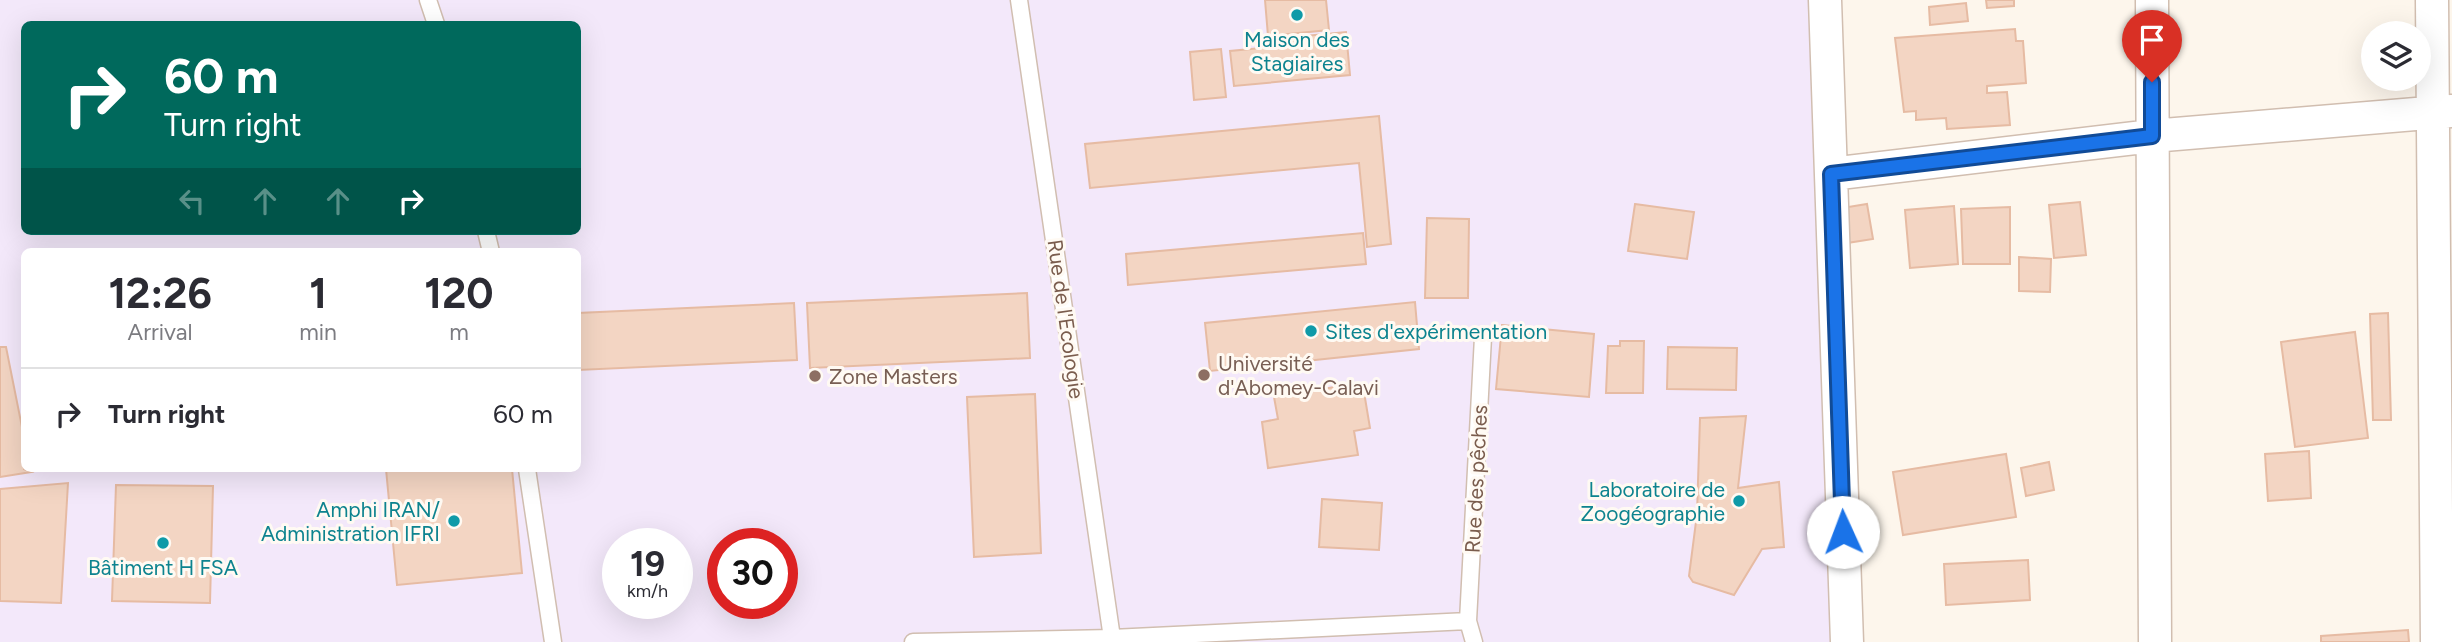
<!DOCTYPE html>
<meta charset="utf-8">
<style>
body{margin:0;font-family:Figtree,sans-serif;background:#f7f7f7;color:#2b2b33;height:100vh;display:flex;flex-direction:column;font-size:26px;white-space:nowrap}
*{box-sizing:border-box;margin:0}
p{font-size:23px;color:#7c7c81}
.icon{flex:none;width:38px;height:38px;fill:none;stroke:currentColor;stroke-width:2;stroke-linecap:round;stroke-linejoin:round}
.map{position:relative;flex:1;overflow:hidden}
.details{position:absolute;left:21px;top:248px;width:560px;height:224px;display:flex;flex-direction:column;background:#fff;border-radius:10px;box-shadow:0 7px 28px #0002}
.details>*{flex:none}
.top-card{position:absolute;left:21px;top:21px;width:560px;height:214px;border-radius:10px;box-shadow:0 7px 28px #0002;background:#00695c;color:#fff;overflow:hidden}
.fabs{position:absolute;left:2361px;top:21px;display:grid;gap:14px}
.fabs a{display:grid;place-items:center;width:70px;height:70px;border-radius:50%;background:#fff;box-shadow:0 7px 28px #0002;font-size:35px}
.speed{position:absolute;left:602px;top:528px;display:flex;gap:14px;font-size:35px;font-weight:700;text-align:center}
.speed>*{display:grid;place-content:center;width:91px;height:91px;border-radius:50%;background:#fff;box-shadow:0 7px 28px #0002;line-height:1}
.speed small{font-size:18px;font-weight:400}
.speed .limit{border:10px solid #d22;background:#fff;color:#111}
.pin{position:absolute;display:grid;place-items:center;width:60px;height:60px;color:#fff;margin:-72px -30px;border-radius:50% 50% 50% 0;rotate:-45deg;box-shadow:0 0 7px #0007}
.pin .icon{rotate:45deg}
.me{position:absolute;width:77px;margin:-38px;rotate:358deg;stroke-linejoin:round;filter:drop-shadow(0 0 5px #0008)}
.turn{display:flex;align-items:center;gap:24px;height:147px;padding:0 28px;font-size:32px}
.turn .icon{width:91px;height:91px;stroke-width:2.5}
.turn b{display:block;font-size:49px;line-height:60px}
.lanes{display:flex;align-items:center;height:66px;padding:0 28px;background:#0003;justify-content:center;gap:35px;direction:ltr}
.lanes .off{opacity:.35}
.eta{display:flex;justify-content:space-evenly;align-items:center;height:119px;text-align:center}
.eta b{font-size:42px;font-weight:700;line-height:49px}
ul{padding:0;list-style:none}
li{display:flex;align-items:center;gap:21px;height:91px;padding:0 28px;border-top:2px solid #e1e1e2}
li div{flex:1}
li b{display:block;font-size:26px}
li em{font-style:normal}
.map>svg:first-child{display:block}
.education{fill:#f3e8fa;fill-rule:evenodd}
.building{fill:#f3d5c3;stroke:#e6bba3;stroke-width:2}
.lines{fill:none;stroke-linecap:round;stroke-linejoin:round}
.lane-casing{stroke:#d1beb0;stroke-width:19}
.street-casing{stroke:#d1beb0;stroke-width:35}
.lane{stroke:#fff;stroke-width:16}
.street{stroke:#fff;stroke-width:32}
.route-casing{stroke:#114b97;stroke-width:18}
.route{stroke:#1a73e8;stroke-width:12}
.culture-dot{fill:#0f9aa8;stroke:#fffaf3;stroke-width:2.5}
.education-dot{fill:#8d6e63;stroke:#fffaf3;stroke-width:2.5}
.labels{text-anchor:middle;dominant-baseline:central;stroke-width:6;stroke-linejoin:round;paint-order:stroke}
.culture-label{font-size:21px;fill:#0d838f;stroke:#fffaf3}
.street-label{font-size:21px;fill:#7a5c4d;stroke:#fffaf3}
.education-label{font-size:21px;fill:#785e54;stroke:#fffaf3;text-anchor:start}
</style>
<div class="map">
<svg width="2452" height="642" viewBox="0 0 2452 642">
<rect width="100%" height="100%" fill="#fdf6ec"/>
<path class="education" d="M0,0H1811L1841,642H0ZM24,24H578V231H24ZM24,252H578V469H24ZM618,544H677V604H618ZM723,544H782V604H723Z"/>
<path class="building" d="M1265,0H1326L1329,30L1268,36Z
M1986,0H2014V6L1987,8Z
M1966,3L1968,21L1930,25L1929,7Z
M2015,29L2016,41H2023L2026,83L1987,86V93L2007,92L2010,125L1947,129L1946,118L1916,120V111L1904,112L1895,38Z
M1346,32L1350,75L1234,86L1230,51L1273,47V39Z
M1221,49L1226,97L1194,100L1190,52Z
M1379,116L1391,244L1367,247L1359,163L1090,188L1085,144Z
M2080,202L2086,255L2054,258L2049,205Z
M1635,204L1694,212L1687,259L1628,251Z
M1867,204L1873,239L1847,243L1842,208Z
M1954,206L1958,264L1910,268L1905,210Z
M2010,207V264H1963L1961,209Z
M1427,218L1469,219L1468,298H1425Z
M1363,233L1366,264L1128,285L1126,254Z
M2019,257L2051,259L2050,292L2019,291Z
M1027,293L1030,358L810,368L807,303Z
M1415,302L1419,349L1210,371L1205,323Z
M794,303L797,360L578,370V313Z
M2388,313L2391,420H2373L2370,314Z
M1502,325L1594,334L1589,397L1496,389Z
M2355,332L2368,438L2295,447L2281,342Z
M1620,341H1644L1643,393H1606L1608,346H1620Z
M0,347H6L24,437V469L31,472L0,477Z
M1668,347L1737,348L1736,390L1667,389Z
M1347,385L1348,395L1364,392L1370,428L1354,431L1358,455L1268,468L1262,422L1278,419L1274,397Z
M1035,394L1041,553L974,557L967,397Z
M1746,416L1738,488L1779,482L1784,547L1762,549L1734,595L1693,582L1689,576L1697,514L1700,418Z
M2309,451L2311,498L2268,501L2265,454Z
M2006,454L2016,517L1903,535L1893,472Z
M2049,462L2054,490L2026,496L2021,468Z
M386,469H512L522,573L397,585Z
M68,483L61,603L0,601V489Z
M116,485L213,486L210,603L112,601Z
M1322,499L1382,503L1379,550L1319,547Z
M2028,560L2030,600L1946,605L1944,564Z
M2408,630L2409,642H2321V636Z"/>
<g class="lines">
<defs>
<path id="lane" d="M428,0L436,24
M1019,0L1112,638
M486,231L491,252
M527,469L553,642
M1468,621L1483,337
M913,642L1112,638L1468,621L1474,642"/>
<path id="street" d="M1825,0L1847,642
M2152,0L2155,642
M2432,0L2437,642
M1831,174L2152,136L2452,111"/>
</defs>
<use href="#lane" class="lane-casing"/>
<use href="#street" class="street-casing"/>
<use href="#lane" class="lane"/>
<use href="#street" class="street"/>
</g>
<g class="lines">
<defs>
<path id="route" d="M1843,532L1831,174L2152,136V82"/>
</defs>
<use href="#route" class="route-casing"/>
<use href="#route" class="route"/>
</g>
<g class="culture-dot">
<circle cx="1297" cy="15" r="7"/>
<circle cx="1311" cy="331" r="7"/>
<circle cx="1739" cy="501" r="7"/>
<circle cx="454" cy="521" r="7"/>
<circle cx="163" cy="543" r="7"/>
</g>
<g class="education-dot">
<circle cx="1204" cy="375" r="7"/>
<circle cx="815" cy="376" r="7"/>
</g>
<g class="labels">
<g class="culture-label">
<text x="1297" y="39">Maison des<tspan x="1297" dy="24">Stagiaires</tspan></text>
<text x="1325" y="331" text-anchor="start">Sites d'expérimentation</text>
<text x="1725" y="489" text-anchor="end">Laboratoire de<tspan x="1725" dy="24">Zoogéographie</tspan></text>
<text x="440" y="509" text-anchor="end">Amphi IRAN/<tspan x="440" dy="24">Administration IFRI</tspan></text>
<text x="163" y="567">Bâtiment H FSA</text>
</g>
<g class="street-label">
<text transform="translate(1066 319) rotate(82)">Rue de l'Ecologie</text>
<text transform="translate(1476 479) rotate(-87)">Rue des pêches</text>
</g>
<g class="education-label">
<text x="1218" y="363">Université<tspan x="1218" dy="24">d'Abomey-Calavi</tspan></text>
<text x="829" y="376">Zone Masters</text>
</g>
</g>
</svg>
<div class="fabs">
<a><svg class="icon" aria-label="layers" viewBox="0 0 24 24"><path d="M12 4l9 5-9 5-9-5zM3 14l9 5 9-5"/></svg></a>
</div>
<div class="speed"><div>19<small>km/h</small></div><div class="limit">30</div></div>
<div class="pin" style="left:2152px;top:82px;background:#d93025"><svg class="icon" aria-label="arrive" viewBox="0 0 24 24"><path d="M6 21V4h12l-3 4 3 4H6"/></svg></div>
<svg class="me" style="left:1843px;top:532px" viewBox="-20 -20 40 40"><circle r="19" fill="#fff"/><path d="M0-13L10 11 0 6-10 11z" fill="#1a73e8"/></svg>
<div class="top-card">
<div class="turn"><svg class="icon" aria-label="right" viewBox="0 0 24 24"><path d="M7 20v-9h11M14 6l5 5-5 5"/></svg><div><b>60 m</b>Turn right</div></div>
<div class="lanes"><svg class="icon off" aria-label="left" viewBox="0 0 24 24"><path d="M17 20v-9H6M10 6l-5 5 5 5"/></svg><svg class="icon off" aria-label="ahead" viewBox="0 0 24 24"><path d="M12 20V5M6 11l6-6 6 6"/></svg><svg class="icon off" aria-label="ahead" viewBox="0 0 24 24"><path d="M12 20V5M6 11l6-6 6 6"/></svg><svg class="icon" aria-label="right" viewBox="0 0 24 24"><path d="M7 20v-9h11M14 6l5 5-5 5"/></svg></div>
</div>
<section class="details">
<div class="eta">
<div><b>12:26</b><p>Arrival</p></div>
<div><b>1</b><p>min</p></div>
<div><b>120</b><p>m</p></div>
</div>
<ul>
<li><svg class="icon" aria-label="right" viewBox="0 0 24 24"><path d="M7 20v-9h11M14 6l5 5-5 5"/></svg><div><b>Turn right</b></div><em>60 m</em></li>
</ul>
</section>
</div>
